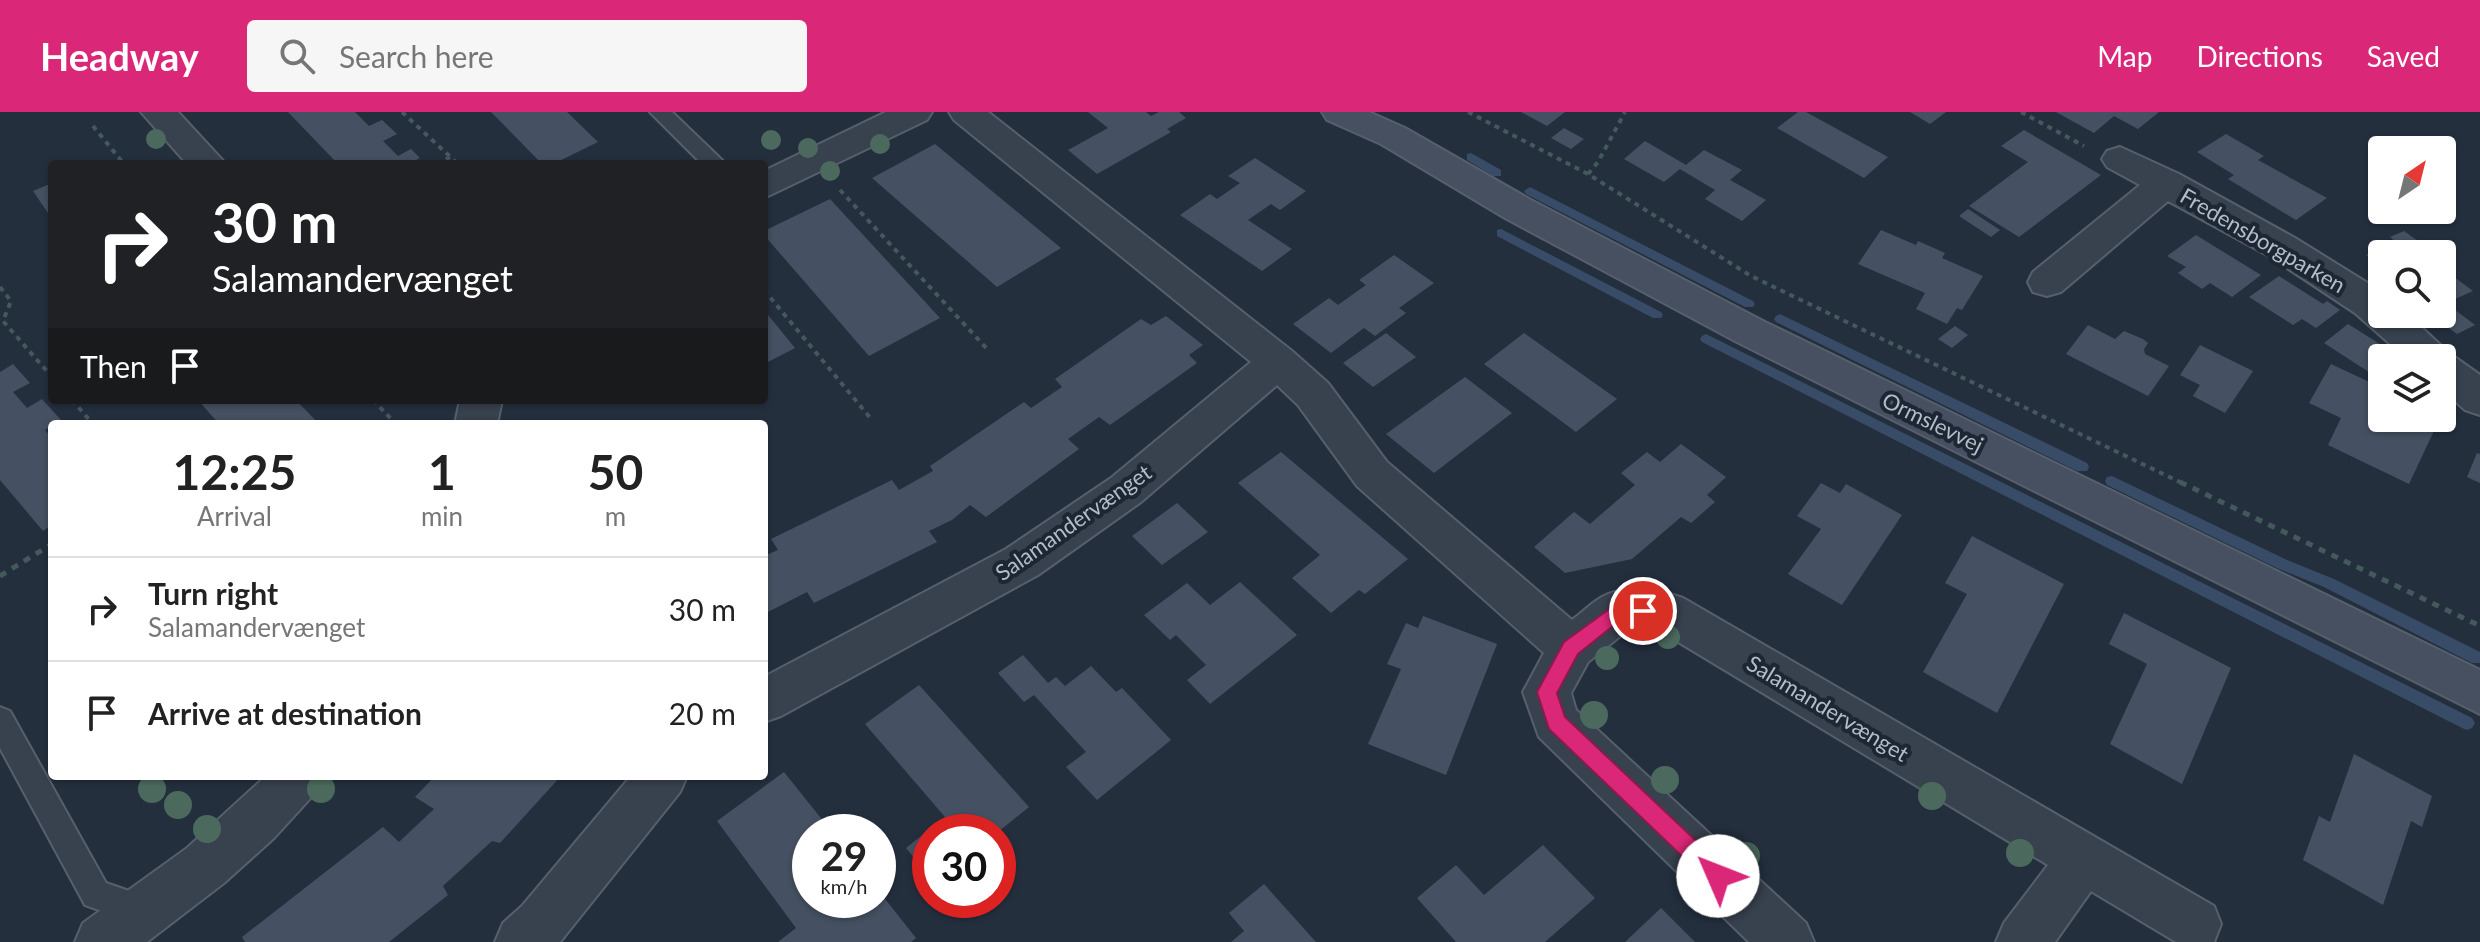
<!DOCTYPE html>
<meta charset="utf-8">
<style>
body{margin:0;font-family:Lato,sans-serif;background:#f6f6f6;color:#222;height:100vh;display:flex;flex-direction:column;font-size:30px;white-space:nowrap}
*{box-sizing:border-box;margin:0}
p{font-size:26px;color:#767676}
.icon{flex:none;width:44px;height:44px;fill:none;stroke:currentColor;stroke-width:2;stroke-linecap:round;stroke-linejoin:round}
.map{position:relative;flex:1;overflow:hidden}
.details{position:absolute;left:48px;top:308px;width:720px;height:360px;display:flex;flex-direction:column;background:#fff;border-radius:8px;box-shadow:0 2px 6px #0004}
.details>*{flex:none}
.top-card{position:absolute;left:48px;top:48px;width:720px;height:244px;border-radius:8px;box-shadow:0 2px 6px #0004;background:#202124;color:#fff;overflow:hidden}
.needle{width:52px;rotate:35deg}
.fabs{position:absolute;left:2368px;top:24px;display:grid;gap:16px}
.fabs a{display:grid;place-items:center;width:88px;height:88px;border-radius:8px;background:#fff;box-shadow:0 2px 6px #0004;font-size:40px}
.speed{position:absolute;left:792px;top:702px;display:flex;gap:16px;font-size:40px;font-weight:700;text-align:center}
.speed>*{display:grid;place-content:center;width:104px;height:104px;border-radius:50%;background:#fff;box-shadow:0 2px 6px #0004;line-height:1}
.speed small{font-size:20px;font-weight:400}
.speed .limit{border:12px solid #d22;background:#fff;color:#111}
.pin{position:absolute;display:grid;place-items:center;width:68px;height:68px;color:#fff;margin:-34px;border:4px solid #fff;border-radius:50%;box-shadow:0 2px 8px #0007}
.me{position:absolute;width:88px;margin:-44px;rotate:314deg;stroke-linejoin:round;filter:drop-shadow(0 0 6px #0008)}
.turn{display:flex;align-items:center;gap:28px;height:168px;padding:0 32px;font-size:36px}
.turn .icon{width:104px;height:104px;stroke-width:2.5}
.turn b{display:block;font-size:56px;line-height:68px}
.then{display:flex;align-items:center;height:76px;padding:0 32px;background:#0003;gap:16px;font-size:30px}
.eta{display:flex;justify-content:space-evenly;align-items:center;height:136px;text-align:center}
.eta b{font-size:48px;font-weight:700;line-height:56px}
ul{padding:0;list-style:none}
li{display:flex;align-items:center;gap:24px;height:104px;padding:0 32px;border-top:2px solid #e0e0e0}
li div{flex:1}
li b{display:block;font-size:30px}
li em{font-style:normal}
header{display:flex;align-items:center;gap:48px;box-sizing:border-box;height:112px;padding:0 40px;background:#db2777;color:#fff}
header strong{font-size:38px}
nav{display:flex;gap:44px;margin-inline-start:auto;font-size:28px}
.search{width:560px;height:72px;background:#f6f6f6;display:flex;align-items:center;gap:20px;box-sizing:border-box;padding:0 28px;border-radius:8px;color:#767676;font-size:30px}
.map>svg:first-child{display:block}
.lines{fill:none;stroke-linecap:round;stroke-linejoin:round}
.stream{fill:#394c67;fill-rule:evenodd}
.building{fill:#455162}
.lane-casing{stroke:#565f6c;stroke-width:4}
.street-casing{stroke:#565f6c;stroke-width:4}
.secondary-casing{stroke:#565f6c;stroke-width:4}
.path-far1{stroke:#44595c;stroke-width:4;stroke-dasharray:5 5;stroke-linecap:butt}
.path{stroke:#44595c;stroke-width:5;stroke-dasharray:7 7;stroke-linecap:butt}
.lane{fill:#38414e;fill-rule:evenodd}
.street{fill:#38414e;fill-rule:evenodd}
.secondary{fill:#465061;fill-rule:evenodd}
.tree{fill:#4b6a5d}
.route{fill:#db2777;stroke:#8e194d;stroke-width:2}
.labels{text-anchor:middle;dominant-baseline:central;stroke-width:8;stroke-linejoin:round;paint-order:stroke}
.street-label{font-size:22px;fill:#b4bcc9;stroke:#1d2633}
</style>
<header>
<strong>Headway</strong>
<div class="search"><svg class="icon" aria-label="search" viewBox="0 0 24 24"><circle cx="10" cy="10" r="6"/><path d="M15 15l6 6"/></svg>Search here</div>
<nav><a>Map</a><a>Directions</a><a>Saved</a></nav>
</header>
<div class="map">
<svg width="2480" height="830" viewBox="0 0 2480 830">
<rect width="100%" height="100%" fill="#242f3e"/>
<g class="lines">
<path class="stream" d="M1471,41L1501,58V64H1493L1467,48V42Z
M1530,75L1753,189L1755,192L1753,195H1745L1526,82L1524,79Z
M1501,117L1661,200L1663,203L1661,206H1653L1497,124V118Z
M1780,202L2087,351L2089,355L2087,359H2077L1776,210L1774,207L1776,204Z
M1706,222L2472,606L2475,611L2472,616L2467,618L2462,616L1702,230L1700,227L1702,224Z
M2112,364L2287,448L2334,467L2480,540V551H2472L2324,475L2277,456L2107,373L2105,369L2107,365Z"/>
</g>
<path class="building" d="M288,0H355L369,14L382,8L397,22L383,29L398,44L411,37L420,46L408,52H338Z
M491,0H567L598,30L553,52H542Z
M1088,0H1146L1151,4L1159,0H1179L1186,6L1167,17L1171,20L1097,62L1068,38L1108,16Z
M1521,0H1565L1547,14Z
M1798,0H1806L1888,45L1864,66L1777,16Z
M1910,0H1946L1930,12Z
M2056,0H2159L2138,17L2114,4L2094,21Z
M1564,16L1584,27L1571,37L1551,26Z
M2024,18L2101,63L2019,125L1969,94L2028,50L2001,34Z
M2226,22L2264,44L2258,48L2327,86L2296,108L2228,67L2234,63L2197,40Z
M1645,29L1686,53L1704,38L1742,58L1730,68L1766,88L1742,109L1705,87L1715,78L1680,57L1664,70L1624,47Z
M935,32L1061,136L997,175L872,66Z
M1255,46L1306,79L1280,98L1271,92L1248,108L1292,137L1262,159L1180,103L1210,82L1217,87L1240,71L1228,64Z
M52,71V107L33,79Z
M830,87L940,206L869,244L764,123V119Z
M1968,97L2000,118L1991,125L1959,104Z
M1881,118L1916,133L1918,129L1945,141L1942,146L1983,164L1962,198L1957,196L1947,212L1916,197L1925,181L1858,152Z
M2404,119L2432,139L2425,142H2382V155L2366,143L2396,130L2390,125Z
M2196,123L2261,163L2232,185L2210,171L2202,177L2178,161L2186,155L2167,144Z
M1394,143L1434,171L1399,196L1406,201L1375,224L1364,216L1331,241L1293,212L1329,186L1338,193L1366,173L1359,168Z
M2442,156L2473,179L2446,191L2475,213L2457,222L2430,202H2442Z
M2279,164L2323,192L2327,189L2340,198L2316,216L2302,207L2293,213L2249,185Z
M764,198L795,236L764,252Z
M1166,204L1203,233L1189,243L1197,251L1110,313L1099,305L1068,327L1079,337L986,405L970,393L952,408L929,419L937,430L814,491L807,480L764,502V444L778,438L771,427L892,368L899,378L933,359L930,354L1024,290L1031,296L1062,275L1055,267L1141,207L1151,213Z
M2348,212L2399,244L2382,246V258L2375,264L2324,231Z
M2088,213L2115,227L2124,219L2143,227L2148,231L2144,237L2145,242L2169,254L2148,284L2066,242Z
M1955,214L1968,223L1952,236L1938,227Z
M1386,221L1416,245L1373,275L1343,251Z
M1524,221L1617,287L1576,320L1484,252Z
M2200,233L2253,259L2225,301L2193,284L2200,273L2180,263Z
M13,252L30,271L13,280L27,296L42,287L61,308L45,318L52,326V413L43,419L0,368V260Z
M2331,252L2382,276V306H2440L2409,372L2328,333L2341,306L2309,291Z
M1465,265L1512,301L1434,361L1386,322Z
M198,288H296L319,312H219Z
M1681,332L1726,365L1707,383L1715,390L1691,411L1681,405L1632,447L1565,461L1534,435L1574,400L1590,412L1635,373L1621,361L1647,340L1660,350Z
M1281,340L1408,447L1365,482L1359,478L1331,501L1292,466L1320,443L1238,371Z
M2477,341L2480,342V371L2467,365Z
M1821,371L1840,381L1846,372L1902,403L1842,493L1788,462L1821,417L1797,404Z
M1177,391L1208,420L1162,453L1132,424Z
M1972,424L2064,472L1997,601L1923,560L1967,482L1945,471Z
M1240,470L1297,523L1210,592L1187,568L1206,553L1176,523L1170,528L1144,503L1187,471L1210,493Z
M2124,501L2231,556L2182,672L2110,632L2147,552L2109,532Z
M1423,504L1497,532L1446,663L1368,632L1401,557L1387,552L1406,511L1418,516Z
M1023,543L1048,571L1056,565L1065,574L1091,554L1116,580L1122,576L1171,628L1097,688L1066,655L1086,640L1034,583L1024,590L998,561Z
M919,573L1029,695L998,720H930V765L906,736L945,705L865,612Z
M2354,642L2432,684L2422,715L2411,709L2383,793L2303,748L2319,704L2330,710Z
M784,660L832,720H810V788H878V778L916,826L911,830H778L796,816L717,709Z
M435,664H561L500,731L492,729L443,774L448,783L389,830H245L242,825L383,715L399,730L434,697L415,685Z
M1543,733L1595,786L1545,830H1456L1417,786L1456,753L1484,783Z
M1264,772L1316,830H1231L1244,819L1229,801Z
M1661,796L1695,830H1625Z"/>
<g class="lines">
<defs>
<path id="lane" d="M650,0H672L726,52H702Z
M0,595L10,599L106,771L158,789L163,800L158,811L147,815L85,793L0,636Z"/>
<path id="street" d="M141,0H178L226,52H187Z
M886,0H932L927,8L764,86V59Z
M949,0H988L1292,239L1328,271L1387,350L1572,508C1582,501 1591,491 1602,485C1624,472 1661,478 1683,486L2214,794L2221,812L2214,830H2176L2091,779L2055,830H1996L2004,811L2048,753L1660,519L1628,518L1588,550L1571,581L1576,598L1806,811L1814,830H1749L1539,625L1523,580L1544,541L1357,374L1298,293L1277,273L1141,390L1038,463L781,604L764,610V565L1006,437L1111,366L1251,250L954,8Z
M2120,35L2179,62L2295,126L2382,180V202H2407L2449,241L2480,263V303L2465,298L2442,277V246H2406L2355,201L2269,144L2168,89L2061,180L2047,184L2033,180L2028,170L2033,160L2140,73L2107,55L2102,47L2107,39Z
M460,288H502L497,312H455Z
M266,664H323L316,680L274,726L224,771L147,830H75L83,811L187,736Z
M631,664H687L680,680L560,830H495L503,811L522,794Z"/>
<path id="secondary" d="M1322,0H1369L1405,16L1531,88L1765,210L2480,558V602L1737,230L1505,106L1381,32L1327,8Z"/>
</defs>
<use href="#lane" class="lane-casing"/>
<use href="#street" class="street-casing"/>
<use href="#secondary" class="secondary-casing"/>
<path class="path-far1" d="M402,0L458,52
M1468,0L1588,62L1751,164L2184,372
M2021,0L2084,34
M93,14L124,52
M437,52L450,45
M1588,62L1598,50L1625,0
M840,78L989,239
M0,175L11,189L3,209L52,265
M764,178L872,308
M72,288L93,312
M373,288L396,312"/>
<path class="path" d="M2180,370L2480,514
M0,464L52,432"/>
<use href="#lane" class="lane"/>
<use href="#street" class="street"/>
<use href="#secondary" class="secondary"/>
</g>
<g class="tree">
<circle cx="156" cy="27" r="10"/>
<circle cx="771" cy="28" r="10"/>
<circle cx="880" cy="32" r="10"/>
<circle cx="808" cy="36" r="10"/>
<circle cx="830" cy="59" r="10"/>
<circle cx="1668" cy="525" r="12"/>
<circle cx="1607" cy="546" r="12"/>
<circle cx="1594" cy="603" r="14"/>
<circle cx="1665" cy="668" r="14"/>
<circle cx="152" cy="677" r="14"/>
<circle cx="321" cy="677" r="14"/>
<circle cx="1932" cy="684" r="14"/>
<circle cx="178" cy="693" r="14"/>
<circle cx="207" cy="717" r="14"/>
<circle cx="2020" cy="741" r="14"/>
<circle cx="1746" cy="744" r="14"/>
</g>
<path class="route" d="M1619,490L1650,494L1653,499L1650,505L1623,506L1578,542L1557,581L1565,605L1726,757L1729,764L1726,771L1718,774L1710,771L1549,617L1537,580L1564,530Z"/>
<g class="labels">
<g class="street-label">
<text transform="translate(2263 128) rotate(30)">Fredensborgparken</text>
<text transform="translate(1933 310) rotate(26)">Ormslevvej</text>
<text transform="translate(1073 410) rotate(-35)">Salamandervænget</text>
<text transform="translate(1828 596) rotate(31)">Salamandervænget</text>
</g>
</g>
</svg>
<div class="fabs">
<a><svg class="needle" viewBox="-14 -14 28 28"><path d="M0-13l5 13h-10z" fill="#e53935"/><path d="M0 13l5-13h-10z" fill="#767676"/></svg></a>
<a><svg class="icon" aria-label="search" viewBox="0 0 24 24"><circle cx="10" cy="10" r="6"/><path d="M15 15l6 6"/></svg></a>
<a><svg class="icon" aria-label="layers" viewBox="0 0 24 24"><path d="M12 4l9 5-9 5-9-5zM3 14l9 5 9-5"/></svg></a>
</div>
<div class="speed"><div>29<small>km/h</small></div><div class="limit">30</div></div>
<div class="pin" style="left:1643px;top:499px;background:#d93025"><svg class="icon" aria-label="arrive" viewBox="0 0 24 24"><path d="M6 21V4h12l-3 4 3 4H6"/></svg></div>
<svg class="me" style="left:1718px;top:764px" viewBox="-20 -20 40 40"><circle r="19" fill="#fff"/><path d="M0-13L10 11 0 6-10 11z" fill="#db2777"/></svg>
<div class="top-card">
<div class="turn"><svg class="icon" aria-label="right" viewBox="0 0 24 24"><path d="M7 20v-9h11M14 6l5 5-5 5"/></svg><div><b>30 m</b>Salamandervænget</div></div>
<div class="then">Then<svg class="icon" aria-label="arrive" viewBox="0 0 24 24"><path d="M6 21V4h12l-3 4 3 4H6"/></svg></div>
</div>
<section class="details">
<div class="eta">
<div><b>12:25</b><p>Arrival</p></div>
<div><b>1</b><p>min</p></div>
<div><b>50</b><p>m</p></div>
</div>
<ul>
<li><svg class="icon" aria-label="right" viewBox="0 0 24 24"><path d="M7 20v-9h11M14 6l5 5-5 5"/></svg><div><b>Turn right</b><p>Salamandervænget</p></div><em>30 m</em></li>
<li><svg class="icon" aria-label="arrive" viewBox="0 0 24 24"><path d="M6 21V4h12l-3 4 3 4H6"/></svg><div><b>Arrive at destination</b></div><em>20 m</em></li>
</ul>
</section>
</div>
